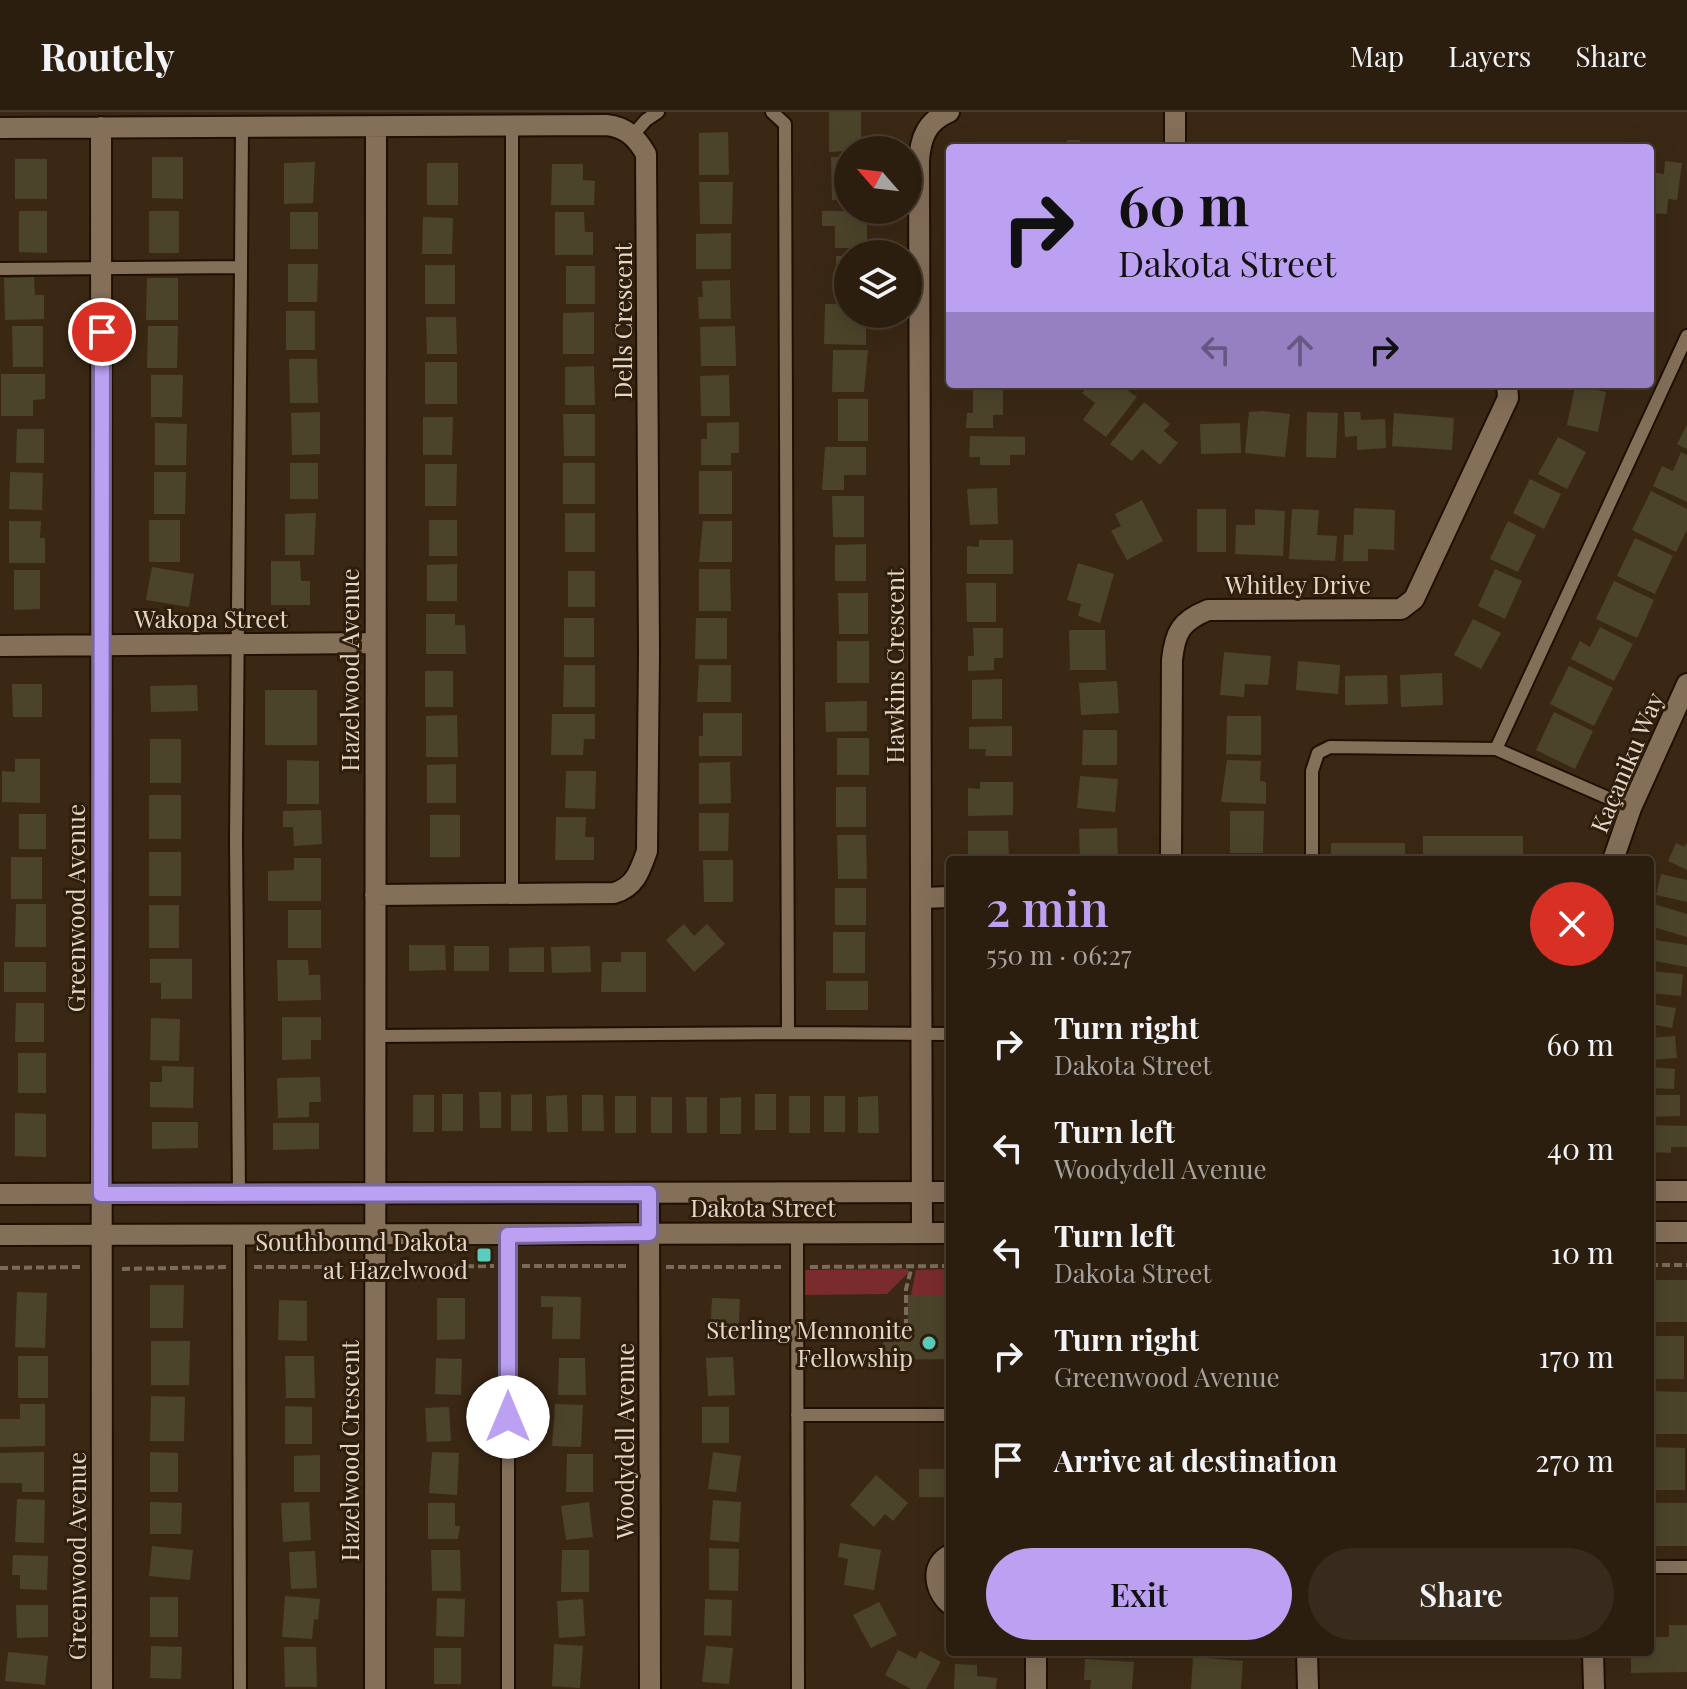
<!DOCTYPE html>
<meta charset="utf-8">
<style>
body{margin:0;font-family:"Playfair Display",serif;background:#382b1d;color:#f1f3f6;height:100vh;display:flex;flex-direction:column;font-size:30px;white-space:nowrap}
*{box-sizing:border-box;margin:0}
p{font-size:26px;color:#a6a29e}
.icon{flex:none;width:44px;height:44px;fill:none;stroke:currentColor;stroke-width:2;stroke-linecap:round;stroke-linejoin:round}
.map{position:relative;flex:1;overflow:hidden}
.sheet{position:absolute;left:946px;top:744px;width:708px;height:800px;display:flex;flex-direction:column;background:#2c1e0f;border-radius:8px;box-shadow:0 8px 32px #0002,0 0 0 2px #483c2f}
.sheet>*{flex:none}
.banner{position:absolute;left:946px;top:32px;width:708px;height:244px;border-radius:8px;box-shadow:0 8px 32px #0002,0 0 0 2px #483c2f;background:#bca0f2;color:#111;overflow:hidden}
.needle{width:52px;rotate:298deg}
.fabs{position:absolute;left:834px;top:24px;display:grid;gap:16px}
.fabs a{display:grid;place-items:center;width:88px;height:88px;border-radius:50%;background:#2c1e0f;box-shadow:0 8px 32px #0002,0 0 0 2px #483c2f;font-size:40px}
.pin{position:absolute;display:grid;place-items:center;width:68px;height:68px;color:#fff;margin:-34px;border:4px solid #fff;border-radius:50%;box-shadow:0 2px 8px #0007}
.me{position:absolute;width:88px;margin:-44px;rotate:0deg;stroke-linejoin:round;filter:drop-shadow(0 0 6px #0008)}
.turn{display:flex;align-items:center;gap:28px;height:168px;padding:0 40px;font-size:36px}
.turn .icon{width:104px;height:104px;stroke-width:2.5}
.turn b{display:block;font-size:56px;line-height:68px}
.lanes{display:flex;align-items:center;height:76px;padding:0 40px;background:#0003;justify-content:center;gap:40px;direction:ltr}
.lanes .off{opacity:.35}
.round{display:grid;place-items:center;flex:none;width:84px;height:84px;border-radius:42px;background:#382b1d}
.overview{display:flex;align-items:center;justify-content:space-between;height:136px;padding:0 40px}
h1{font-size:48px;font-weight:600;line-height:60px;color:#bca0f2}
.cta{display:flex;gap:16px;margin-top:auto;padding:16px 40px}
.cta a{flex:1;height:92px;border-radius:48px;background:#bca0f2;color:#111;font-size:32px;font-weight:600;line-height:92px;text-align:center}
.cta a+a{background:#382b1d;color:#f1f3f6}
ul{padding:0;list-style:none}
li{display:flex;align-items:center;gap:24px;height:104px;padding:0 40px}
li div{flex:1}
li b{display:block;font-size:30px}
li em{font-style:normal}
header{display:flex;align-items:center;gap:48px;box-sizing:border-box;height:112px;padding:0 40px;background:#2c1e0f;border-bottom:2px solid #483c2f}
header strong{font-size:38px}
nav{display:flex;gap:44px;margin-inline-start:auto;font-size:28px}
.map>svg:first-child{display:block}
.green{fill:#7a2c2d}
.building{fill:#4c442a}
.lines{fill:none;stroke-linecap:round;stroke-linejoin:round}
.lane-casing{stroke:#201000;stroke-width:16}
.street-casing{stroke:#201000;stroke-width:24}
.secondary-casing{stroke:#201000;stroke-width:24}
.path{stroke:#7b6b5a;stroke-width:4;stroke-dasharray:8 4;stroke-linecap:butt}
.lane{stroke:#846f59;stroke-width:12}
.street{stroke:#846f59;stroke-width:20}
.secondary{stroke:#846f59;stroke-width:20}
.route-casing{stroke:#7a689d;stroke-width:20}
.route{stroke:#bca0f2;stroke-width:14}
.poi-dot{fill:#59cebf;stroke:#2f1e0a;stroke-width:3}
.labels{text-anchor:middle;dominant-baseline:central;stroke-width:6;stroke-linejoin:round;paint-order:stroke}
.street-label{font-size:24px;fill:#e3d7cb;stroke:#2f1e0a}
.poi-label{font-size:24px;fill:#e3d7cb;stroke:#2f1e0a;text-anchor:end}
</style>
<header>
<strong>Routely</strong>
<nav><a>Map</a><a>Layers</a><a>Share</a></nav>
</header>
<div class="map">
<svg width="1687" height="1577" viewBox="0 0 1687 1577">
<rect width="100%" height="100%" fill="#3a2814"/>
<path class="green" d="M908,1157V1161L887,1182L804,1183L803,1158Z
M950,1157V1183H911L916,1158Z"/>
<path class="building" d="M829,0H861V38L829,40Z
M728,20L729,63H699V21Z
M1067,28H1080V36H1067Z
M152,45H183V87L152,86Z
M831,45H848V87L832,88Z
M15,47H47V87H15Z
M1665,49L1682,51L1677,88L1668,87L1667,102L1650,101V60L1664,62Z
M315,50L313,91L284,92V51Z
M427,51H458V93H427Z
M552,52H583V68L595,69L594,93H551Z
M699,70H733L732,112H700Z
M19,99H47V141L19,140Z
M149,99H179V141H149Z
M822,99H867V136H835V114H822Z
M290,100H318V137H290Z
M555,100H584L585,120H593V143H555Z
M423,105L453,106L452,142H422Z
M731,121V157H696V122Z
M836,144H848V182H837Z
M288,152H318L317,190H288Z
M425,153H455V192H425Z
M566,154H595V192H566Z
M34,165L35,183H44V207L5,208L4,166Z
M147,166H178V208H146Z
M730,168L731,207H699L698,185H703L702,169Z
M825,192H848V203H866V233L824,232Z
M286,199H315V238H286Z
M594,200V242H563V201Z
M426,205H456L457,242H427Z
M12,214H43V255H13Z
M148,214H178L177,256H147Z
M735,214L736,254H701L700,215Z
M833,238H868L864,280H832Z
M289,247H317L318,291H290Z
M425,250H457V292H425Z
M594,254L595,293H565V255Z
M1,262H45V287L33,288V304H1Z
M151,263H183L182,305H151Z
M729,263L730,304H701L700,264Z
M1089,272H1119L1137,285L1106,325L1083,308L1095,291L1082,281Z
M973,273H1003V303H993V316H966L967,301H973Z
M1575,274L1606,280L1598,320L1567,313Z
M838,287H868V329H838Z
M1144,290L1170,312L1164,319L1178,331L1160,353L1142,337L1132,349L1110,332Z
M1263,299L1290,302L1285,345L1245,341L1249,300Z
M320,300V342L292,343L291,301Z
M1307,300L1338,301L1336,346L1306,345Z
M1344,300H1360L1361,308L1385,307L1386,336L1357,338V324L1345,325Z
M1394,301L1454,306L1452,338L1392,334Z
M563,302H595V344H564Z
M423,305H453L452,343H423Z
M739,310V341H731V353H701V327H707V311Z
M155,311L187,312L186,353H155Z
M1240,311L1241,341L1201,342L1200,312Z
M1687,313V337L1677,332Z
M17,317H44V351H16Z
M970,324L1025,325V343H1010V353H980V345H969Z
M1558,325L1586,340L1567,377L1538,362Z
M825,335H866V363H844V378H822Z
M1681,340L1687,343V390L1653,374L1662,354L1673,359Z
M290,351H318V387H290Z
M563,351H595V392H563Z
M425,352H457L456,394H425Z
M699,359H732V402H699Z
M10,360L43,361L42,398L9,397Z
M154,360H186L185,402H154Z
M1530,367L1561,382L1544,417L1513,401Z
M997,376L998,412L970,413L967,377Z
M1651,379L1687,397V418L1676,440L1632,418Z
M832,384H864V425H833Z
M1142,388L1163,429L1127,448L1111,419L1121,414L1115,402Z
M1354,396L1395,398L1394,438L1368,437V449H1343L1344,423H1353Z
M1197,397H1226V440H1197Z
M1255,397L1285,399L1283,444L1235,442L1236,413H1255Z
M1292,397L1319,398L1317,423L1337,424L1335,449L1289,447Z
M316,401L314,443H285V402Z
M565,401H595V440H565Z
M149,408H180V450H149Z
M429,408H457V444H429Z
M9,409H41L40,426H45V451H9Z
M703,409H732V450H699Z
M1508,409L1536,423L1518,460L1490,447Z
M1635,426L1673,444L1655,482L1617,464Z
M979,428H1013V462H967V434L979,435Z
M866,432V469H835V433Z
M271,449H300L301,469H310V493H271Z
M1078,451L1114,462L1100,511L1078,504L1081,492L1067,488Z
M457,452V489H427V453Z
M152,455L194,462L189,495L146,488Z
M699,457H730L731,499H699Z
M1495,457L1522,469L1505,507L1478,494Z
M14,458H40V497L14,498Z
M568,459H595V495H568Z
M1614,469L1654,488L1637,526L1596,507Z
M966,471H996V510H967Z
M838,481H868V522H839Z
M426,502H455V513H465L466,542H426Z
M564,506H594V545H564Z
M696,506H727V547H695Z
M1473,507L1501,521L1481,557L1454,543Z
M1600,515L1633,532L1614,569L1571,547L1580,529L1590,535Z
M973,516H1003V546H994V558L968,559V544H974Z
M1069,518H1105L1106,558H1070Z
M837,529H869V571H837Z
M1224,540L1271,544L1268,573L1245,572L1244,585L1220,583Z
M1298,549L1340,553L1338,582L1296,578Z
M564,553H595V595H563Z
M699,553H731V590H697Z
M1569,554L1613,576L1594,614L1550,592Z
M425,559H453V595H425Z
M1442,561L1443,593L1401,595L1400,563Z
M1387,563L1388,592L1345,593V564Z
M1002,567V607H972V568Z
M1117,569L1119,601L1081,603L1079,571Z
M12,572H42V605H13Z
M197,573L198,599L151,600L150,574Z
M265,578H317V633H265Z
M867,589V619L826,620L825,590Z
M1554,600L1593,619L1575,657L1536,638Z
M703,601H742V644H699V624H703Z
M552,602H595V627H584L583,643H551Z
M457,603L458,645H426V604Z
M1227,604H1261V643L1226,642Z
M1012,614V644H985L986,637H969V615Z
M1083,618H1117V653H1082Z
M837,626H869V663H837Z
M150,627H181V671H150Z
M15,647H40V691L2,690V659L15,660Z
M287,648L319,649V692H287Z
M1227,648L1261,649L1260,669L1266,670V692L1221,690Z
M730,650L731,691L699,692V651Z
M456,652V691H427V653Z
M566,659H596L595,697L565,696Z
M1080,664L1118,667L1115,700L1077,696Z
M980,670H1013V703L968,704V676L980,677Z
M836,675H866V715H836Z
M149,683H181V727H149Z
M321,698L322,732L294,734L293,715H283V699Z
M1230,699H1264L1263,741H1230Z
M699,701H729L728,739H699Z
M19,702H46V737H19Z
M430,703H460V745H430Z
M556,705H586L585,725H594V748H555Z
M1117,716L1118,748H1080L1079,717Z
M968,719H1008L1009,748H968Z
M837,723H866L867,767H838Z
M1423,724H1523V748H1423Z
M1331,731H1405V748H1331Z
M1676,731L1684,735L1687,731V758L1668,749Z
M149,740H181V784H149Z
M11,745H42V787H11Z
M294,746H321V789H268V759L294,758Z
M703,748H733V790H704Z
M1661,762L1687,768V790L1656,783Z
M835,776H866V813H835Z
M16,792H46V835H15Z
M1654,792L1687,802V825L1650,814Z
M149,793H179V836H149Z
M288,798H321V836H288Z
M684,812L694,824L707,812L725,832L694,860L666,828Z
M833,820H865V861H833Z
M1650,827L1687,833V855L1650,848Z
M409,833H445L446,858L409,859Z
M454,834H489V859H454Z
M590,834L591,860L552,861L551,835Z
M544,835V860H509V836Z
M621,840H646V880H601L602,850H621Z
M150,847H192V887H161V871H150Z
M277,848H308L309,863H320L321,888L278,889Z
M4,850H46V880H4Z
M1650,859L1683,862L1681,884L1650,881Z
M826,869H868V898H826Z
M16,891H44V930H15Z
M1650,892L1676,896L1672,916L1650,912Z
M282,905H321V928H311V947L282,948Z
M151,906L180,907L179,949L150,948Z
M1675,924L1677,946L1650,948V926Z
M18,941H46V981H18Z
M162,954L194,955L193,996L150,995V970H162Z
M1650,955L1675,957L1674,977L1650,976Z
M320,965L321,990H309V1005L278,1006L277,966Z
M479,980H501V1016H480Z
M442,982H463V1019H442Z
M532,982V1019H511V983Z
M755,982H776V1018H755Z
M413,983H434V1020H413Z
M567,983L568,1020H547L546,984Z
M582,983H603L604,1019H582Z
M1650,983H1680V1004L1650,1005Z
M615,984H636V1021H615Z
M789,984H810V1021H789Z
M824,984H845V1020H824Z
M878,984L879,1021H858V985Z
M651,985H672V1021H651Z
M686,985H707V1021H687Z
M741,985V1022H720V986Z
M15,1001L46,1002V1045L15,1044Z
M152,1010H198V1036L152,1037Z
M273,1011H319V1037L273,1038Z
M1650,1013L1687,1014V1035H1671V1041L1650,1040Z
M1650,1168H1687V1210H1650Z
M150,1173H184L183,1216H150Z
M17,1180L47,1181L45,1236L15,1235Z
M907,1183H950V1247L883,1248V1216L908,1214Z
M541,1184L581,1185L580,1227H552L553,1195H541Z
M437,1186H465V1227L437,1228Z
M712,1186L740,1187L738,1227L710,1226Z
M279,1188L307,1189V1229L278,1228Z
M1650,1224H1684V1267H1650Z
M151,1229H190L189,1273H151Z
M18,1244H48V1286H18Z
M285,1244H314L315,1286H286Z
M733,1245L735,1283L708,1284L706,1246Z
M436,1246L462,1247L461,1283L435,1282Z
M559,1246H585L586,1283H558Z
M1650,1279L1687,1280V1322H1650Z
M151,1284L185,1285L184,1329H150Z
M20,1292H45V1334L0,1335V1307H20Z
M555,1292L583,1293L581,1335L552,1334Z
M285,1294L312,1295V1332H285Z
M449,1295L451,1329L427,1330L425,1296Z
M702,1295H729V1331H702Z
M1650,1335L1685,1336V1378H1650Z
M44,1340V1380H22V1371H0V1341Z
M150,1340L178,1341V1380H150Z
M432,1340L459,1341L457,1383L429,1381Z
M713,1340L741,1344L736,1380L708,1377Z
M567,1342H593V1380H566Z
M320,1343V1380H294V1344Z
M919,1357H950V1385H919Z
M876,1363L908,1391L893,1409L885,1402L874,1415L850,1393Z
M17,1387L45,1388L44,1431L15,1430Z
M713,1388L741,1390L739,1430L710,1428Z
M150,1390L182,1391L181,1422H150Z
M309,1390L311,1428L283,1430L281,1391Z
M589,1390L593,1425L566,1428L561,1394Z
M428,1391H455V1414H460L458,1427H428Z
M1650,1391H1687V1434H1650Z
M840,1431L881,1438L874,1478L844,1473L848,1447L838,1445Z
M152,1434L193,1438L190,1468L149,1464Z
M709,1436L739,1437L738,1479L709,1478Z
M431,1438H460L461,1479H432Z
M562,1438H589V1480H561Z
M315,1439L317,1476L291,1477L289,1440Z
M13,1443L48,1444L47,1478L20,1477V1463H12Z
M285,1484L320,1487L318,1508L314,1507L312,1527L282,1525Z
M150,1485H178V1525H150Z
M437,1486L465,1487L464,1525L436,1524Z
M583,1487L585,1524L559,1526L557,1489Z
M705,1487L732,1488L731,1524L704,1523Z
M879,1490L897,1523L871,1536L853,1503Z
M16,1493H48V1525L17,1526Z
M1650,1513H1655V1525H1669V1513H1687V1560L1631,1561V1540H1650Z
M554,1532L583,1534L580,1576L552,1574Z
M151,1534L182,1535L181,1567L150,1566Z
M706,1534L733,1536L729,1572L702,1570Z
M284,1535H316L317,1575H285Z
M434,1536H461V1572H434Z
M898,1538L916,1547L920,1539L941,1550L926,1577H911L885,1563Z
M8,1540L48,1544L45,1573L5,1569Z
M1193,1545L1243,1549L1241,1577H1191Z
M1085,1547L1134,1550L1132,1577H1090L1091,1568H1084Z
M955,1552L977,1553V1564L997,1566L996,1577H954Z"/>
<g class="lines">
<defs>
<path id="lane" d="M512,14V782
M633,23L646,8L658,0
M241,155L242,15
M0,157L241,155L236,728L239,1082
M1496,637L1687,224
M1312,748V659L1318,641L1330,635L1496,637L1631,696
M788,921L950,922
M375,924L788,921L785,12L772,0
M239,1122L240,1577
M797,1122L798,1577
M797,1303H950
M1650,1455H1687
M508,1577V1123"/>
<path id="street" d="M1175,0V36
M101,15L102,1577
M0,16L606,13C626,15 636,25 646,42L649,541L647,739C640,759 635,775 614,781L375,783
M0,534L375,531
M1171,748L1172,548C1175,520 1181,509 1208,498L1401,497L1414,487L1508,286L1507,272
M921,786L950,785
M649,1081L650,1577
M922,1121L919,50C920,26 927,9 949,0
M950,1443C929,1453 935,1479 950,1492
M1307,1540L1308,1577
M375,1577L376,15
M1036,1577V1540"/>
<path id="secondary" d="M1613,748L1631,696L1687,572
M1650,1079H1687
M0,1082L950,1080
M1650,1120H1687
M0,1123L950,1121
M1593,1540L1594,1577"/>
</defs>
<use href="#lane" class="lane-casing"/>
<use href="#street" class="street-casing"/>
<use href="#secondary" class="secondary-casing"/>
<path class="path" d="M1650,1153H1687
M522,1154H630
M254,1155H358
M394,1155L494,1154
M666,1155H781
M810,1155L950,1154
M0,1156L82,1155
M122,1157L226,1155
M906,1215V1177L912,1154"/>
<use href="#lane" class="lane"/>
<use href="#street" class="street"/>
<use href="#secondary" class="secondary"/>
</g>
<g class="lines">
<defs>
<path id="route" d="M102,220L101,1082L649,1081V1121L508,1123V1305"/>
</defs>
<use href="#route" class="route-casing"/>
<use href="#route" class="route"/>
</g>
<g class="poi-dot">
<rect x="476" y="1135" width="16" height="16" rx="4"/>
<circle cx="929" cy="1231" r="8"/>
</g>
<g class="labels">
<g class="street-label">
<text transform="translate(622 209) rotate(-90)">Dells Crescent</text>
<text x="1298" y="472">Whitley Drive</text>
<text x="211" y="506">Wakopa Street</text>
<text transform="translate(894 554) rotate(-90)">Hawkins Crescent</text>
<text transform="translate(349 558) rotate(-90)">Hazelwood Avenue</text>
<text transform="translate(1626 650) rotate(-67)">Kaçaniku Way</text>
<text transform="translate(75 796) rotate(-90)">Greenwood Avenue</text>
<text x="763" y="1095">Dakota Street</text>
<text transform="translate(624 1329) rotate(-90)">Woodydell Avenue</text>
<text transform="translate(349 1339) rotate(-90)">Hazelwood Crescent</text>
<text transform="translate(76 1444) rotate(-90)">Greenwood Avenue</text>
</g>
<g class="poi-label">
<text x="468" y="1129">Southbound Dakota<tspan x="468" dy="28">at Hazelwood</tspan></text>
<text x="913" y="1217">Sterling Mennonite<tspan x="913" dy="28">Fellowship</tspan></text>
</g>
</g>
</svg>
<div class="fabs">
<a><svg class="needle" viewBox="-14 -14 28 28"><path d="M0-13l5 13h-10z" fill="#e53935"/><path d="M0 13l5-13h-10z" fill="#a6a29e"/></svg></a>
<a><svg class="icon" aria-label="layers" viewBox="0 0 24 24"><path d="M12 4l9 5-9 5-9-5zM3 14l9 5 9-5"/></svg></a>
</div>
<div class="pin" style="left:102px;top:220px;background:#d93025"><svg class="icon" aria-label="arrive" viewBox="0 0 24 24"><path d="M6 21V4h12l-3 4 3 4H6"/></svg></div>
<svg class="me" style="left:508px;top:1305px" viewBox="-20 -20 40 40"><circle r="19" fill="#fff"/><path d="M0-13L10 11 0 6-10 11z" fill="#bca0f2"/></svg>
<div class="banner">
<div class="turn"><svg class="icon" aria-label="right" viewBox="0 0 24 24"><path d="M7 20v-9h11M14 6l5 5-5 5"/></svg><div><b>60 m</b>Dakota Street</div></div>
<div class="lanes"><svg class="icon off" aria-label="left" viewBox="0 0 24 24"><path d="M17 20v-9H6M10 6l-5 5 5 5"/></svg><svg class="icon off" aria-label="ahead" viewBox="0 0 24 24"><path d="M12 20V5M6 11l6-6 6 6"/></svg><svg class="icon" aria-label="right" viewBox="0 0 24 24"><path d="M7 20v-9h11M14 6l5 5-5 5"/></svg></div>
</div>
<section class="sheet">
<div class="overview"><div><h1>2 min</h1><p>550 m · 06:27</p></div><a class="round" style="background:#d93025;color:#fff"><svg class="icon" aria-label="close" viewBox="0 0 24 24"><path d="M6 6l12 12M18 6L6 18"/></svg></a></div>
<ul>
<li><svg class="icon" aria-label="right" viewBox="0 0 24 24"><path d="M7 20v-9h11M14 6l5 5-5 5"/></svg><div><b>Turn right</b><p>Dakota Street</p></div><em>60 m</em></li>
<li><svg class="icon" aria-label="left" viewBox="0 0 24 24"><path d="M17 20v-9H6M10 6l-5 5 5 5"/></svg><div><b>Turn left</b><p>Woodydell Avenue</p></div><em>40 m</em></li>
<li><svg class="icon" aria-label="left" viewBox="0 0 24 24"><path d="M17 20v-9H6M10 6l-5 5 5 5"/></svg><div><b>Turn left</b><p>Dakota Street</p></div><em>10 m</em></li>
<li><svg class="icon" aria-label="right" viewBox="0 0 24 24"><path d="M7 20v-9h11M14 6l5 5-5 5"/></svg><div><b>Turn right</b><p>Greenwood Avenue</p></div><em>170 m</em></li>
<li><svg class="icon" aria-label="arrive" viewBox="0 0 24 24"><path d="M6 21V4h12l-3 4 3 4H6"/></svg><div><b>Arrive at destination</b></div><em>270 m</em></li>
</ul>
<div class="cta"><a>Exit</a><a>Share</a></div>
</section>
</div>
